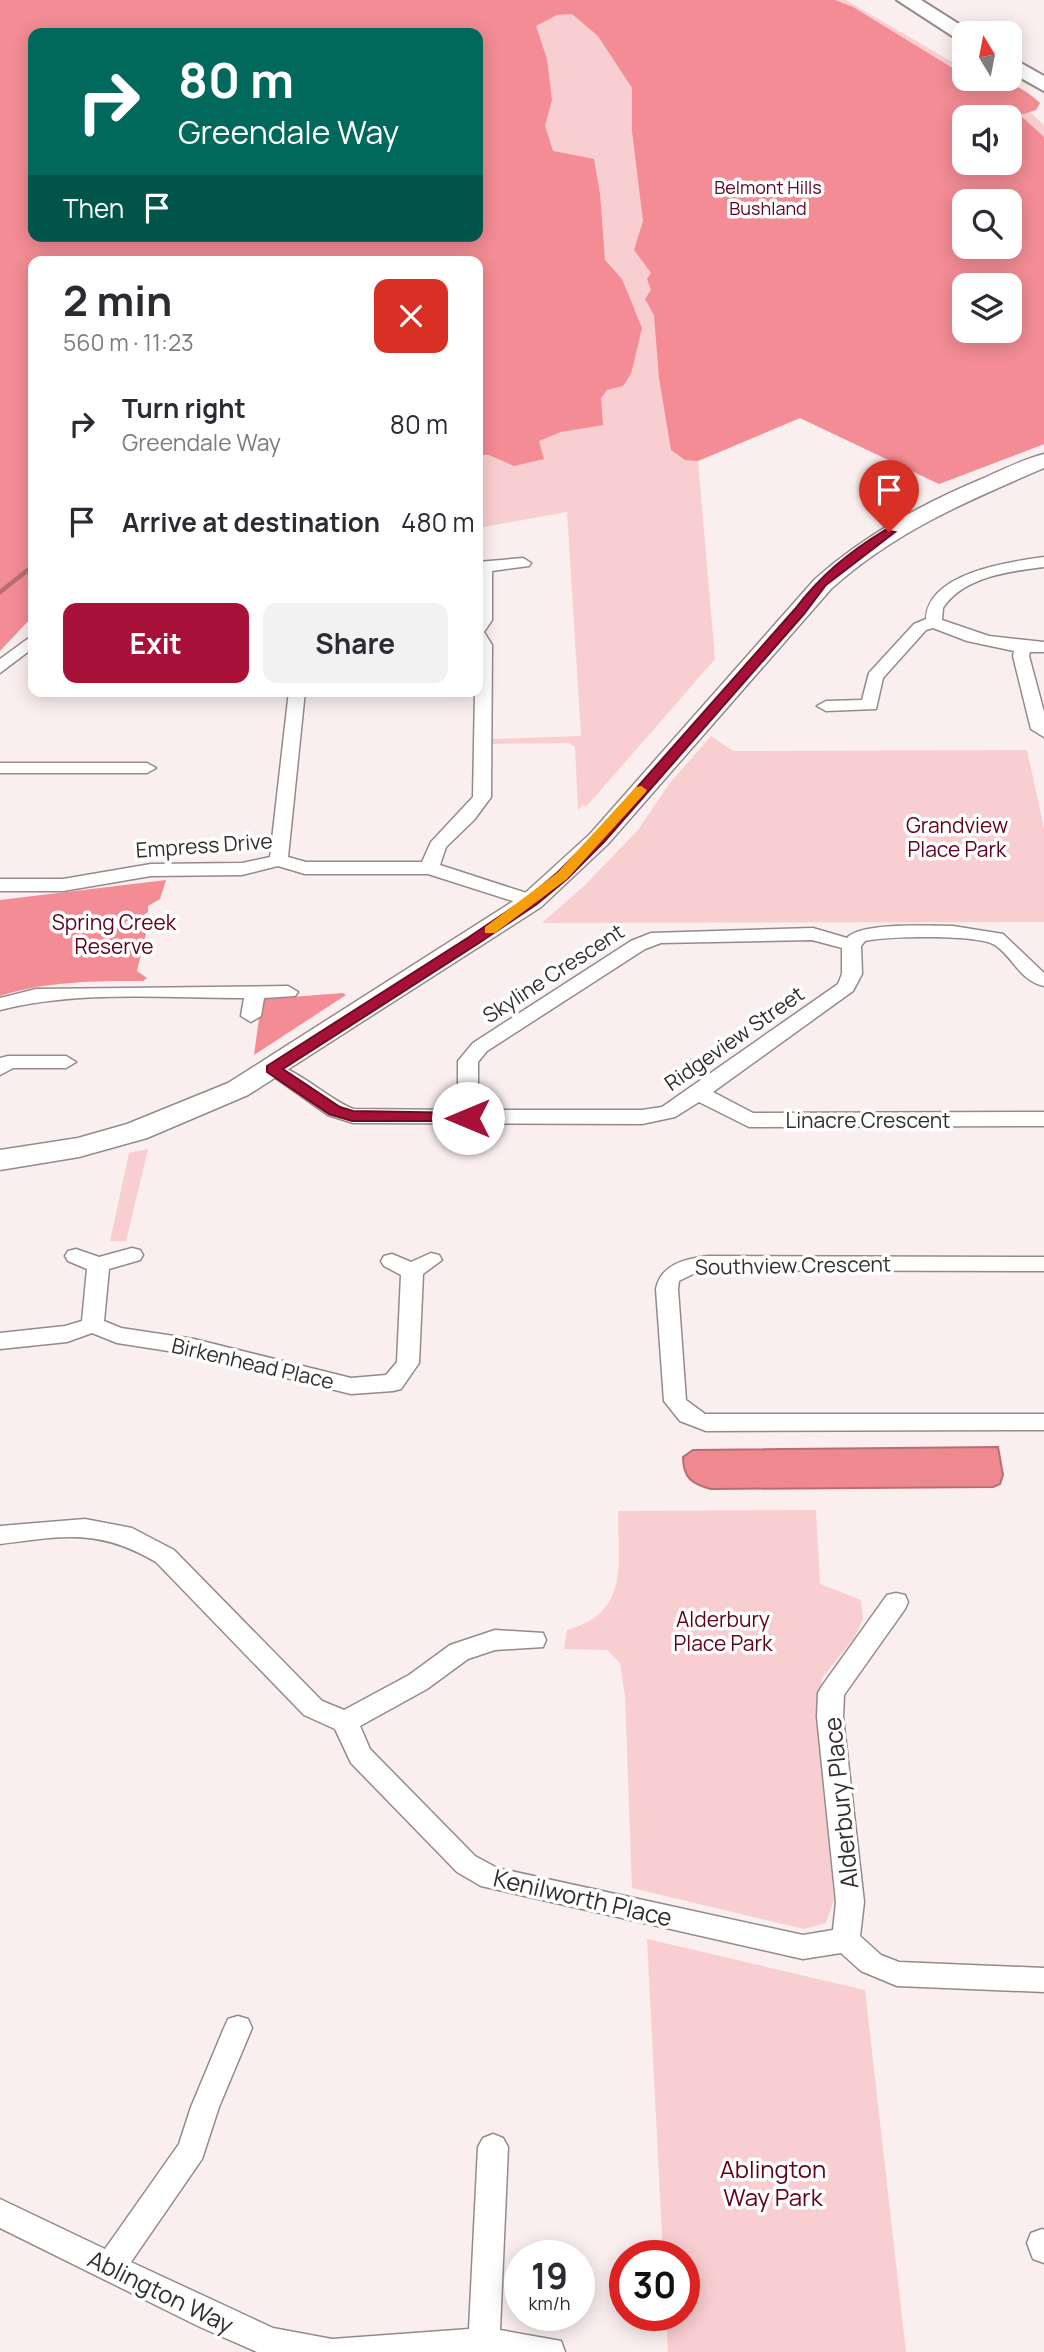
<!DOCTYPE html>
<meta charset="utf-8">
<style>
body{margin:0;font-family:Manrope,sans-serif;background:#f2f2f3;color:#2b2b33;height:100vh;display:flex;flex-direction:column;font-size:26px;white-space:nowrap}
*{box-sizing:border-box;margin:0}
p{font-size:23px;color:#7c7c81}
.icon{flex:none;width:38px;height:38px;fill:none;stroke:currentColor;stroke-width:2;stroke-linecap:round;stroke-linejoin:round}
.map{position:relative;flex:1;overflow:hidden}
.sheet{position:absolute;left:28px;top:256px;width:455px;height:441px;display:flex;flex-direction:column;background:#fff;border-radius:14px;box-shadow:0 4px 18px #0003}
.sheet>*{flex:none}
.guide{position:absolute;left:28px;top:28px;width:455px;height:214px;border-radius:14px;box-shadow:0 4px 18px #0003;background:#00695c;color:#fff;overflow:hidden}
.needle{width:46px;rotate:350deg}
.controls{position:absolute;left:952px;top:21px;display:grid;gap:14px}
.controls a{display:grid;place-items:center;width:70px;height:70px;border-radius:14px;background:#fff;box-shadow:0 4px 18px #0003;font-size:35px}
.speed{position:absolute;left:504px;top:2240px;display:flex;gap:14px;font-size:35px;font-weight:700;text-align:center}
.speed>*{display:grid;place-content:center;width:91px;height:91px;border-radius:50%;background:#fff;box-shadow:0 4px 18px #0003;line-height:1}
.speed small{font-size:18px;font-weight:400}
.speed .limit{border:10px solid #d22;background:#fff;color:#111}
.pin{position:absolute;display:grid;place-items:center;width:60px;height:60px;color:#fff;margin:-72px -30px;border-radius:50% 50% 50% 0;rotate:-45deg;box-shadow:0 0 7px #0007}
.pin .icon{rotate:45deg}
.me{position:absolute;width:77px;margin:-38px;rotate:270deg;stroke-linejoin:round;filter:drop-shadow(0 0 5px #0008)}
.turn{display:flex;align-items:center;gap:24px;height:147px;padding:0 35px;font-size:32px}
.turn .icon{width:91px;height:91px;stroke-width:2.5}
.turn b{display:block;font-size:49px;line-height:60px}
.then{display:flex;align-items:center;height:66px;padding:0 35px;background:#0003;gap:14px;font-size:26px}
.round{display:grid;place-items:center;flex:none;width:74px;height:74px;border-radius:14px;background:#f2f2f3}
.head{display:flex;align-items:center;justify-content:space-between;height:119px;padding:0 35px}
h1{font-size:42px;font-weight:700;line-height:52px}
.action{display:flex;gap:14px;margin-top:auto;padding:14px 35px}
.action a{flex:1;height:80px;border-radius:14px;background:#a81137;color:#fff;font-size:28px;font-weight:700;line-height:80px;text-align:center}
.action a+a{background:#f2f2f3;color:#2b2b33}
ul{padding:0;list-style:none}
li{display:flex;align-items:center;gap:21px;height:98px;padding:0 35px}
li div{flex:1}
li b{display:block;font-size:26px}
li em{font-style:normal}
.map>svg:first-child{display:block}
.green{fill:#f9ced0;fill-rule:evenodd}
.forest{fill:#f38c94;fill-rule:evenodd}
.water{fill:#ef8990;stroke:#b76e73;stroke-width:2}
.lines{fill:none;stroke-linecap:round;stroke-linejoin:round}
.stream{stroke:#b76e73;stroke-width:4.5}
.street-casing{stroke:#958a8a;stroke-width:3}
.secondary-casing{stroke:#958a8a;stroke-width:3}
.highway-casing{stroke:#958a8a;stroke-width:4}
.street{fill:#fff;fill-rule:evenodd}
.secondary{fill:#fff;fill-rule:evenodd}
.highway{fill:#fff;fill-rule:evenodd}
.route{fill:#a81137;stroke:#6d0b24;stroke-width:2}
.slow{fill:#f59e0b}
.labels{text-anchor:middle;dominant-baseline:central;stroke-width:7;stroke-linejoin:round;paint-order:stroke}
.far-park-label{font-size:18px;fill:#61011b;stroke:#fff}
.park-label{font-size:21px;fill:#61011b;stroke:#fff}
.street-label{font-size:21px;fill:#332e2e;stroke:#fff}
.near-street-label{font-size:24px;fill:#332e2e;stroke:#fff}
.near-park-label{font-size:24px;fill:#61011b;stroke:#fff}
</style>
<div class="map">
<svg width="1044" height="2352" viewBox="0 0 1044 2352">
<rect width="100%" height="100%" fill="#fbeeee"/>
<path class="green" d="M0,0H846L964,69V79L1028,110L1044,125V444L939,484L800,418L698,461L715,659L585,808L584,804L578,810L575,747L569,743L492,744V739L581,736L567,512L478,528V261L575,245L478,33H33V236L0,243ZM964,117H1010V163H964ZM964,201H1010V247H964ZM964,285H1010V331H964Z
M711,736L733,751L1027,750L1044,828V922L542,923L585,885L638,830L669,784Z
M148,1149L126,1241H110L129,1153Z
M816,1510L820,1584L861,1600L863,1619L854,1638L822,1678L816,1719L834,1900L826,1923L804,1929L632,1888L625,1696L620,1663L607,1650L564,1649L567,1630C630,1613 618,1564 618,1511Z
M647,1939L865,1990L906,2352H668L666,2315H684V2256H663Z"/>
<path class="forest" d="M0,0H835L853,7L964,75V79C995,79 1018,81 1040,103L1036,110L1020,115L1044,137V444L939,484L800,418L698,461L685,460L671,450L659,378L654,315L645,299L651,290L647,279L651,273L634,250L643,221L632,131V88L598,36L572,14L557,15L536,26L547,59L552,100L545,126L553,151L594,159L600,194L605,260L622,279L642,328L631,374L623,386L607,390L601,398L603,425L561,432L539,441L544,459L514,466L489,455H478V261H33V616L0,651ZM33,33H478V236H33ZM964,117H1010V163H964ZM964,201H1010V247H964ZM964,285H1010V331H964Z
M166,880L160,899L148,906V912L141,917L130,918L125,923L131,929H142L146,934L137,971L147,978L143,981C93,981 48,981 0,996V900Z
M343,993L346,995L254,1055L261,1004L265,999Z"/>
<path class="water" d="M998,1447L1003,1475L1000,1484L993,1487L711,1489C692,1484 683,1478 683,1457L693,1450Z"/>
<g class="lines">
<path class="stream" d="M0,592L33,566"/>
<defs>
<path id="street" d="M1044,557V567C1010,571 963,577 943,608L942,620L989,636L1044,642V652H1030L1029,656L1044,712V737L1031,729L1013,656L1014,651L967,641L933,628L926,630L883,678L876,709L826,711L817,706L826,701L862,700L869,673L914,624L926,619C928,573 1008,562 1044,557Z
M523,558L531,563L529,566L492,571V620L484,632L492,645L491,797L474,820L446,847L440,865L539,897L541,901L539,905H525L428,874H305L278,866L242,875L151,876L63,891H0V879H63L151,864L242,863L270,857L289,691H305L288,857L306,862H422L431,842L473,797L475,691H478V562Z
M33,635V648L0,673V659Z
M0,763H147L156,768L147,773H0Z
M953,926L1003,934L1044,973V986C1019,980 1014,958 995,945C977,934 887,936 865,941L861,946L862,974L853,991L713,1092L753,1113L1044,1112V1126L749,1127L699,1102L675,1117L642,1124L353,1123L328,1115L263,1069L266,1065C287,1059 331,1102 354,1109L458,1110V1061L473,1043L631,941L651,933L813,928L847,938C861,922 931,926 953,926ZM812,940L842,948V974L838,984L662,1107L642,1110H478V1062L487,1051L645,949L661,943Z
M288,986L298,992L295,996L264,998L261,1016L251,1022L241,1016L244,998C164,998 78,990 0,1010V998L36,989Z
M8,1056H66L76,1062L66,1068H13L0,1075V1058Z
M132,1248L140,1250L143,1255L140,1260L109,1269L104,1321L121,1328L194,1339L351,1378L386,1375L397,1362L401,1275L384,1266L381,1261L384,1256L392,1254L411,1262L431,1253L439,1255L442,1260L423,1274L419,1363L401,1389L393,1391L351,1394L194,1355L117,1343L92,1333L67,1342L0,1349V1333L65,1326L82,1321L87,1269L68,1261L65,1256L68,1251L76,1249L99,1257Z
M708,1256L1044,1257V1271L708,1270L695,1273L679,1281L678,1289L686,1400L705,1414H1044V1430L706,1431L680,1421L664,1401L656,1289C661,1264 685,1259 708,1256Z
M85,1519L132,1528L174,1550L322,1701L344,1710L409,1675L450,1645L495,1630L543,1633L546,1640L543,1647L495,1650L468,1659L427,1689L360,1726L370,1749L475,1856L497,1868L803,1935L833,1930L836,1902L817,1717L818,1693L822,1686L887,1595L896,1593L905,1595L908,1602L905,1609L844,1695L843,1717L864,1902L860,1936L881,1955L899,1962L1044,1968V1992L897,1986L861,1971L841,1953L803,1959L481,1886L457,1872L351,1763L335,1729L304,1715L156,1562C98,1528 64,1536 0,1544V1526Z
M238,2016L248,2019L252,2028L219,2107L202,2159L131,2262L273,2328L332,2339L469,2329L478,2147L483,2138L493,2134L503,2138L508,2147L500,2330L561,2341L565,2352H257L200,2327L0,2228V2199L105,2249L179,2144L191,2107L224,2028L228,2019Z
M1042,2229L1044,2230V2263L1033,2259L1027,2243L1031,2233Z"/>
<path id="secondary" d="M1044,454V468C967,501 894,532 831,589L608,844L541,907L248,1095L147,1138L79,1157L0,1170V1150L78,1138L127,1124L228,1083L523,895L590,834L815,579C866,534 922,504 984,478C1004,469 1024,459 1044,454Z"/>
<path id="highway" d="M897,0H921L973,33H964V41L957,39Z
M1010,57L1044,76V91L1010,72Z"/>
</defs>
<use href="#street" class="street-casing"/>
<use href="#secondary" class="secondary-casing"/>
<use href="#highway" class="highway-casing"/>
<use href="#street" class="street"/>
<use href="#secondary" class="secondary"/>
<use href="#highway" class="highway"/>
</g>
<path class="route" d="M885,530L895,532L826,585L804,614L604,842L567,879L537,904L479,943L283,1069L340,1107L353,1111L468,1113L474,1114V1121H352L329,1114L267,1072V1066L469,937L527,898L557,873L594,836L795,609C821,575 849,552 885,530Z"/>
<path class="slow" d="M641,786L647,790L645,793L567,879L495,933H485V927L557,873L636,787Z"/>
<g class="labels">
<g class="far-park-label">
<text x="768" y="187">Belmont Hills<tspan x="768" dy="21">Bushland</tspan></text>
</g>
<g class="park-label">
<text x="957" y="825">Grandview<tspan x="957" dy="24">Place Park</tspan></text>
<text x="114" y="922">Spring Creek<tspan x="114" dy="24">Reserve</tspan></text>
<text x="723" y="1619">Alderbury<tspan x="723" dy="24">Place Park</tspan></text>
</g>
<g class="street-label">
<text transform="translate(204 845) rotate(-4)">Empress Drive</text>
<text transform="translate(553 973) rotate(-33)">Skyline Crescent</text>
<text transform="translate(734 1038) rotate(-35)">Ridgeview Street</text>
<text x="868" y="1120">Linacre Crescent</text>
<text transform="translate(793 1265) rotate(-1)">Southview Crescent</text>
<text transform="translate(253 1363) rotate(13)">Birkenhead Place</text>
</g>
<g class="near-street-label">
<text transform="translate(840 1803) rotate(-96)">Alderbury Place</text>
<text transform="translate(583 1897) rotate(13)">Kenilworth Place</text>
<text transform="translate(161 2291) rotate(26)">Ablington Way</text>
</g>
<g class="near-park-label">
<text x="773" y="2168">Ablington<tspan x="773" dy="28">Way Park</tspan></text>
</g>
</g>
</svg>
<div class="controls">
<a><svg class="needle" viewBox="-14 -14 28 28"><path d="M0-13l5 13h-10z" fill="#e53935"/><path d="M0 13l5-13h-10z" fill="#7c7c81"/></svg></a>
<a><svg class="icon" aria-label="sound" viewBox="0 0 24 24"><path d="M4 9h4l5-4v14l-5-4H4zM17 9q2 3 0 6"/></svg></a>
<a><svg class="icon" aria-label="search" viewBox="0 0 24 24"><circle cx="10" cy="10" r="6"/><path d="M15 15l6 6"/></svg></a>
<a><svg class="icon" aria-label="layers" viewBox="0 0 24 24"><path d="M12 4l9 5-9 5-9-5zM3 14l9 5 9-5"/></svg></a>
</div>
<div class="speed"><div>19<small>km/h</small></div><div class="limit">30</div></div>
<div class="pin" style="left:889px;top:532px;background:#d93025"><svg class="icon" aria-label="arrive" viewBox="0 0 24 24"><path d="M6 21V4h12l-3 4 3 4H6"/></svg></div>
<svg class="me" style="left:468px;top:1118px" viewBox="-20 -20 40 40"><circle r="19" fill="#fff"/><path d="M0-13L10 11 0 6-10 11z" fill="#a81137"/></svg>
<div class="guide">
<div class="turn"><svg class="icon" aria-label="right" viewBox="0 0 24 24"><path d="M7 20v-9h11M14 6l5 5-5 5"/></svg><div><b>80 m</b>Greendale Way</div></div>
<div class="then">Then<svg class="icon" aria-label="arrive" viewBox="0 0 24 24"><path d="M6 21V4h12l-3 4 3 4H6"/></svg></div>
</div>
<section class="sheet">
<div class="head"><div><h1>2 min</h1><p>560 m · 11:23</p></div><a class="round" style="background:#d93025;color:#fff"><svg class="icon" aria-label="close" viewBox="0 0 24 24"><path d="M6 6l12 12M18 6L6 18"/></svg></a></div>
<ul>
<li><svg class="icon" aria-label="right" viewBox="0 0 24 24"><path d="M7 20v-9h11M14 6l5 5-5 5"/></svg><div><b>Turn right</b><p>Greendale Way</p></div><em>80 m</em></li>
<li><svg class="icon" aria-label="arrive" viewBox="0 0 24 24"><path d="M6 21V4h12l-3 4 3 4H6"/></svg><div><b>Arrive at destination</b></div><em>480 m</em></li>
</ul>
<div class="action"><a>Exit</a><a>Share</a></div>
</section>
</div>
